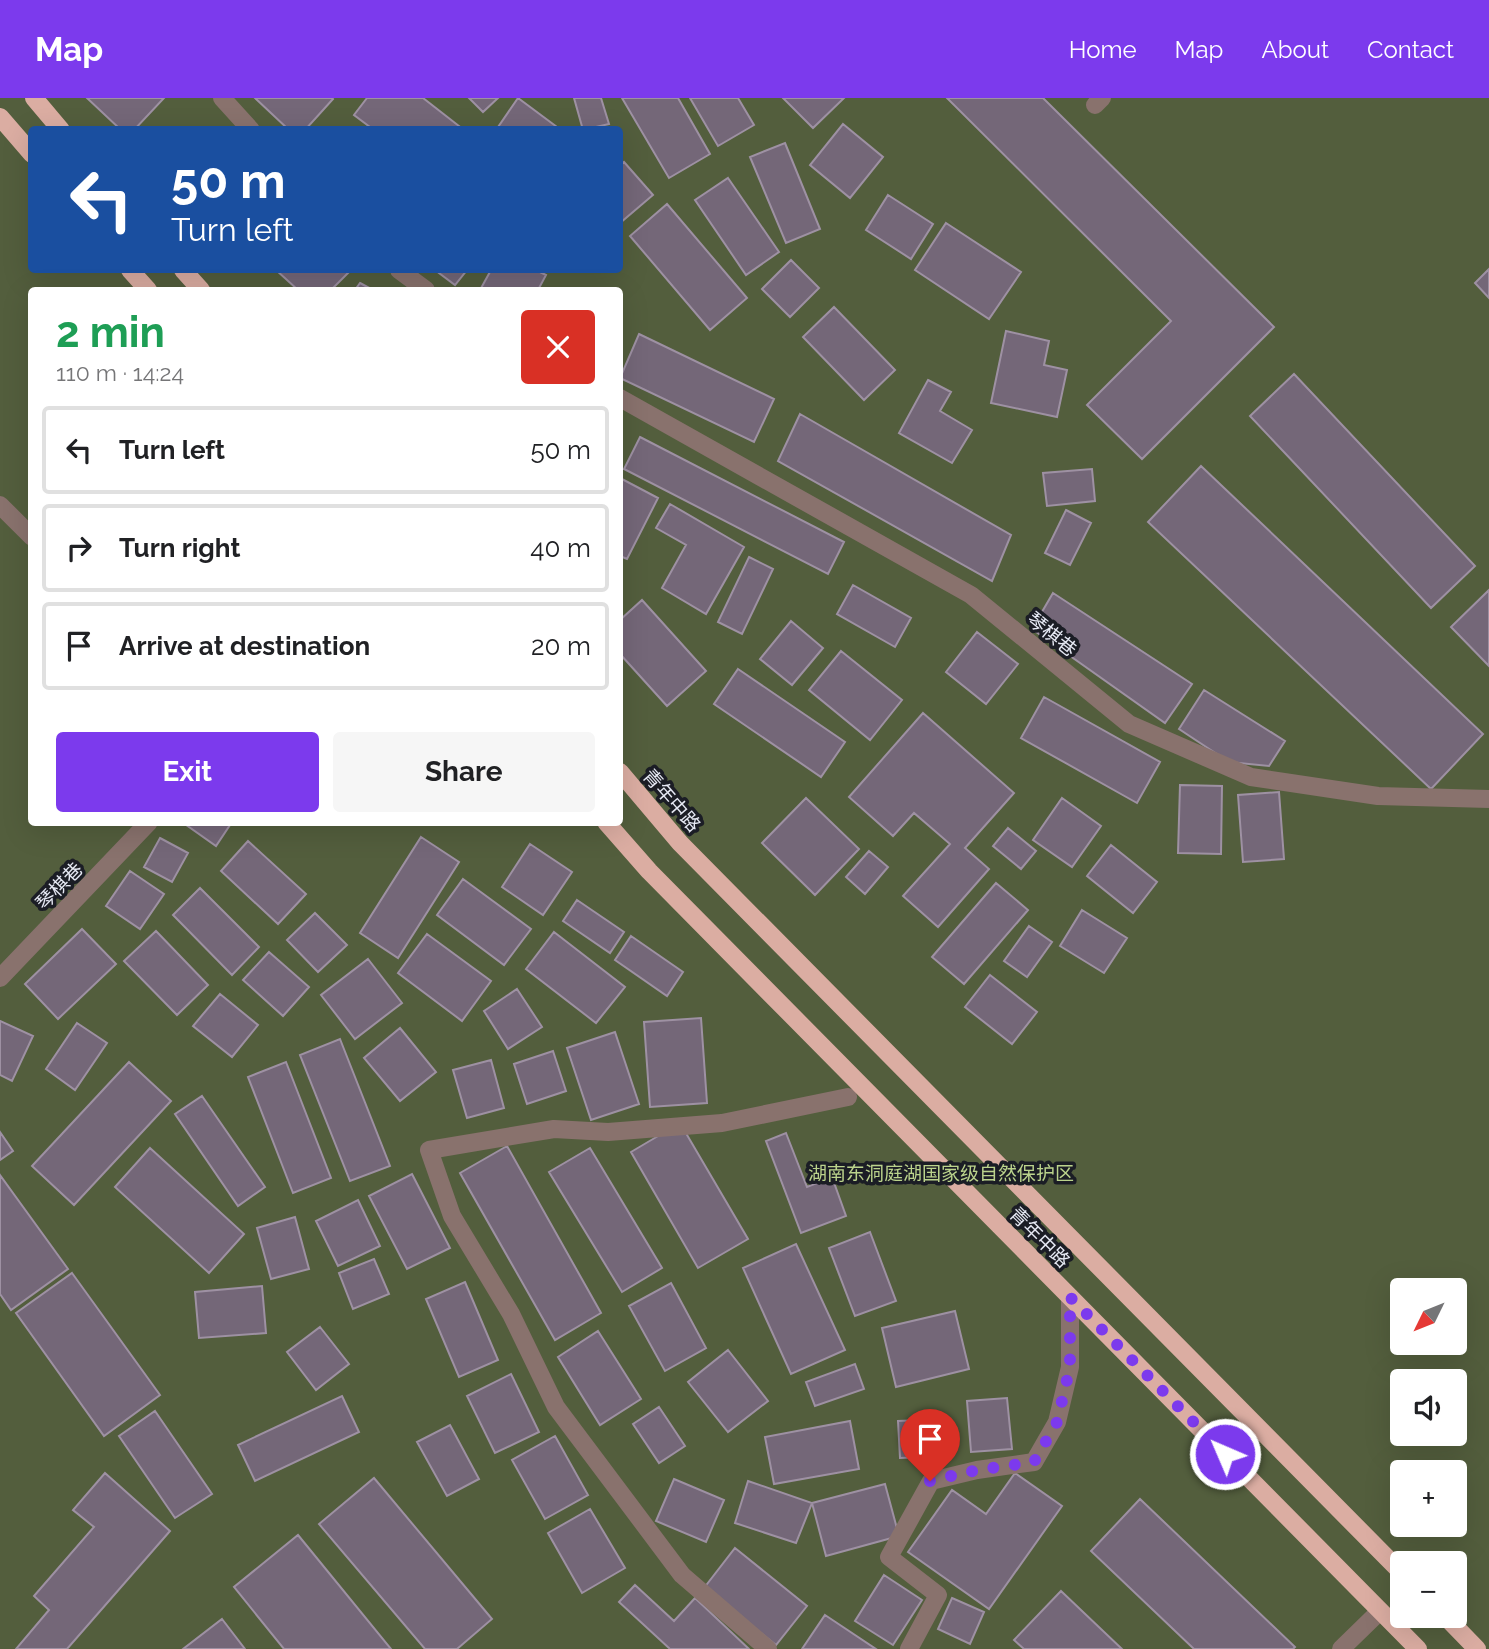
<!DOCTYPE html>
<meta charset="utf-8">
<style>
body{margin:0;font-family:Raleway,"Noto Sans SC",sans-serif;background:#f6f6f6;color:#202124;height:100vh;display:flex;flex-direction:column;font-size:26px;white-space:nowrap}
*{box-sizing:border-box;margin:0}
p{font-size:23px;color:#757577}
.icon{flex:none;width:38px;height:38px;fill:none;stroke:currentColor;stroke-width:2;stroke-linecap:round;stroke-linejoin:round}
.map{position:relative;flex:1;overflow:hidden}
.details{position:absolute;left:28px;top:189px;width:595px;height:539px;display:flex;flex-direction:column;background:#fff;border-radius:7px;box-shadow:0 7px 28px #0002}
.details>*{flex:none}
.banner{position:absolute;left:28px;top:28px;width:595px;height:147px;border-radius:7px;box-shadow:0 7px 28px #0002;background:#1a4fa0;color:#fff;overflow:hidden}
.needle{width:46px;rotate:227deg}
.fabs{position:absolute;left:1390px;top:1180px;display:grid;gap:14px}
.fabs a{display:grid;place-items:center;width:77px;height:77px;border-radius:7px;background:#fff;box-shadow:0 7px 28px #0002;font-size:35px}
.pin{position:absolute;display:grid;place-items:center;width:60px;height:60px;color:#fff;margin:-72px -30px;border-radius:50% 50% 50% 0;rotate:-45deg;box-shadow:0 0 7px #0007}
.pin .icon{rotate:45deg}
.me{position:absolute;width:77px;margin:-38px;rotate:315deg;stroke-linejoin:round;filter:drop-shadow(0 0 5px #0008)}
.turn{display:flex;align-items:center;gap:24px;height:147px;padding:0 28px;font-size:32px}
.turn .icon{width:91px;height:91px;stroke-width:2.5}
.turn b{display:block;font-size:49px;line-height:60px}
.round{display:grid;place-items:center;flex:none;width:74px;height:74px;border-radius:7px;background:#f6f6f6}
.headline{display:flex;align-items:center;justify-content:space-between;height:119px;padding:0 28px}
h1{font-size:42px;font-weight:700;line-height:52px;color:#1e9e55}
.button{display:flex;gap:14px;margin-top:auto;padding:14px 28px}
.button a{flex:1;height:80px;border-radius:7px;background:#7c3aed;color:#fff;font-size:28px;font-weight:700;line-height:80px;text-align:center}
.button a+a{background:#f6f6f6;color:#202124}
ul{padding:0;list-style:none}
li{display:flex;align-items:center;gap:21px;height:88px;margin:0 14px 10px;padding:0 14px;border:4px solid #e0e0e0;border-radius:7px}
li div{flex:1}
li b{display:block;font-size:26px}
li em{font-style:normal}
header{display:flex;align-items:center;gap:42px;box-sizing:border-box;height:98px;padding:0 35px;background:#7c3aed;color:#fff}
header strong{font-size:33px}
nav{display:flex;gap:38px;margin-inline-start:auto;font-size:24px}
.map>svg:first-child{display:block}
.green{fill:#535e3d;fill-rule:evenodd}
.building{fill:#746778;stroke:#9e91a3;stroke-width:2}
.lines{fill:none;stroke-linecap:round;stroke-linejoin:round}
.minor{stroke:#89726d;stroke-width:18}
.major{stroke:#dbada2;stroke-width:18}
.route{stroke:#7c3aed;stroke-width:12;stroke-dasharray:0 21.6}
.labels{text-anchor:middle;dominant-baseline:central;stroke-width:7;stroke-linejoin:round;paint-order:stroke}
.street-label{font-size:19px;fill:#e6e9f4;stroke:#1b1d25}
.park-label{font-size:19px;fill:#bbd38c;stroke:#1b1d25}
</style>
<header>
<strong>Map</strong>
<nav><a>Home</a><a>Map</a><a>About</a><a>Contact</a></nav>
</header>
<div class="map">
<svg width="1489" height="1551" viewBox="0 0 1489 1551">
<rect width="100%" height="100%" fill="#313546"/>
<path class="green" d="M0,0H1489V1551H0ZM32,32H620V172H32ZM32,192H620V724H32ZM1402,1192H1454V1244H1402ZM1402,1283H1454V1335H1402ZM1402,1374H1454V1426H1402ZM1402,1465H1454V1517H1402Z"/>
<path class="building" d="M87,0H164L134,32H121Z
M255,0H332L333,1L305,32H289Z
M367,0H423L464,32H374L354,17Z
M469,0H498L483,14Z
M518,0L561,32H496Z
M574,0H601L609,26L583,32Z
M622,0H678L710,56L669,80Z
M690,0H738L754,27L718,48Z
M783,0H844L813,30Z
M947,0H1043L1274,229L1142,361L1087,307L1171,223Z
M843,26L883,59L850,100L810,67Z
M785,45L820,131L786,145L750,59Z
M624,64L653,97L620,125V68Z
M728,80L779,154L746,177L695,102Z
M888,97L933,126L911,161L866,132Z
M667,106L747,200L710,232L630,138Z
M946,125L1021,174L989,221L915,172Z
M791,162L819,190L790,219L762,191Z
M1489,171V200L1475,185Z
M276,172H351L331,192H298Z
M435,172H467L455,187Z
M491,172H536L546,177L538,192H480Z
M360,185L373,192H355Z
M834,209L895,272L864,302L803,239Z
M1006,233L1049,243L1044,267L1067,272L1057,319L991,305Z
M639,236L774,301L754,344L620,280Z
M1294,276L1475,468L1431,510L1250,318Z
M928,282L951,294L940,313L972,332L952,365L899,335Z
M800,316L1011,437L992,483L778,363Z
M640,339L844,444L828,476L624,371Z
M1201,368L1483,636L1431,691L1148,424Z
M1092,371L1095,403L1047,408L1043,375Z
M620,380L658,400L627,461L620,458Z
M670,406L744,449L706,516L662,490L686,447L656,430Z
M1066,412L1091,425L1070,467L1045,455Z
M749,459L773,471L742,536L718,524Z
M853,487L911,520L895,549L837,516Z
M1489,492V568L1451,529Z
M1053,495L1192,586L1165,625L1032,531Z
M642,502L706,573L667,608L620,556V522Z
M791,523L823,550L792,587L760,561Z
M977,534L1018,566L986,606L946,574Z
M841,553L902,602L870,642L809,592Z
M738,571L845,644L821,679L714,606Z
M1204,592L1285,643L1269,668L1229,664L1179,631Z
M1044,599L1160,664L1137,705L1021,640Z
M923,615L1014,695L965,750L989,771L938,829L903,798L950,746L914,715L893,738L849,699Z
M1180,687L1222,688L1221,756L1178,755Z
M1279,694L1284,761L1243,764L1238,697Z
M806,700L859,751L815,797L762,745Z
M1062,700L1101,728L1072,769L1033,742Z
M182,724H232L216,748Z
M1008,730L1036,753L1021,771L993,748Z
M421,739L459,764L398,860L360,835Z
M160,740L188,755L172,784L144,769Z
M248,743L306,796L278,826L221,773Z
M530,746L572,774L543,817L502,789Z
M1111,747L1157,784L1133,815L1087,778Z
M869,753L888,769L865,796L846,779Z
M130,773L164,796L140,831L106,808Z
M463,781L531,831L504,867L437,817Z
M996,785L1028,812L964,886L932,859Z
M200,790L259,849L232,877L173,817Z
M577,802L624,834L610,855L563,823Z
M1082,812L1127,840L1104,875L1060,848Z
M315,815L347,847L318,874L287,842Z
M1029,828L1052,844L1027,879L1004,863Z
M82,831L116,866L58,921L25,886Z
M156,833L208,887L177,917L124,863Z
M554,834L625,889L596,925L526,871Z
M427,836L491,883L462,923L398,875Z
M631,838L683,874L667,898L615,862Z
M269,854L309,889L283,918L243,882Z
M368,861L402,905L355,941L321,897Z
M990,877L1037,914L1012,946L965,909Z
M517,891L542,929L508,951L484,913Z
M220,896L258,927L232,959L193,928Z
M701,920L707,1005L650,1009L644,924Z
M0,923L33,938L12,983L0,977Z
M77,925L107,945L75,992L46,971Z
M400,930L436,974L400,1003L364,960Z
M615,934L639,1006L591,1022L567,950Z
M340,941L390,1068L350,1083L300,957Z
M553,953L566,993L527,1006L514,966Z
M491,962L504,1010L467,1020L453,972Z
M129,964L171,1003L74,1107L32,1068Z
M286,964L331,1080L293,1095L248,979Z
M202,998L265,1089L238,1108L175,1016Z
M680,1025L748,1141L698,1170L631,1054Z
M0,1034L13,1053L0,1062Z
M786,1035L807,1089L832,1079L846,1118L801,1135L766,1043Z
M507,1048L601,1215L555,1242L460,1075Z
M150,1050L244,1136L209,1175L115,1089Z
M590,1050L662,1170L622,1194L549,1074Z
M412,1076L450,1150L407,1171L369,1098Z
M0,1077L68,1171L11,1212L0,1196Z
M358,1102L380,1148L338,1168L316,1123Z
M295,1119L309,1171L271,1181L257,1130Z
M870,1134L896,1203L855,1218L829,1150Z
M796,1146L845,1252L791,1276L743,1170Z
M374,1161L389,1196L353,1211L339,1175Z
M72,1175L160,1297L104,1338L16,1215Z
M465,1184L498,1262L459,1279L426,1201Z
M671,1185L706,1250L665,1273L629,1208Z
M262,1188L266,1235L199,1240L195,1194Z
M955,1213L969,1271L896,1289L882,1230Z
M320,1229L349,1266L316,1292L287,1254Z
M598,1233L641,1301L600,1327L558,1259Z
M728,1252L768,1303L728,1334L688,1284Z
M855,1266L864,1291L815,1308L806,1284Z
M511,1276L539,1334L495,1355L467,1298Z
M342,1298L359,1334L255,1383L238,1347Z
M1007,1300L1012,1351L971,1354L967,1303Z
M659,1309L685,1348L659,1365L633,1326Z
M155,1313L212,1396L175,1420L119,1338Z
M949,1321L950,1358L900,1360L898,1323Z
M850,1323L859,1371L774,1386L765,1339Z
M450,1327L479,1381L447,1398L417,1344Z
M555,1338L588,1397L545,1421L512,1362Z
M105,1375L170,1433L67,1551H16L49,1512L34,1498L94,1429L73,1412Z
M1015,1375L1062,1408L989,1511L908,1454L952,1392L986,1416Z
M374,1380L492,1521L457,1551H425L319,1426Z
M674,1381L724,1402L706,1444L656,1423Z
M748,1383L812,1405L796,1445L735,1425Z
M885,1386L899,1438L826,1458L812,1405Z
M1140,1401L1295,1549L1293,1551H1194L1091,1453Z
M590,1411L625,1470L582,1495L548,1435Z
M298,1437L391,1551H284L234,1489Z
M735,1450L807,1508L776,1547L704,1490Z
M884,1477L922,1502L893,1547L855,1523Z
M635,1487L674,1523L695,1500L749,1551H670L619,1504Z
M1061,1493L1122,1551H1024L1014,1542Z
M952,1500L984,1514L970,1546L938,1531Z
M825,1517L876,1551H802Z
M222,1521L245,1551H183Z"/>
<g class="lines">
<path class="minor" d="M222,0L251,32
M1095,7L1102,0
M399,172L426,192
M620,300L971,497L1129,626L1251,679L1378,698L1489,701
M0,407L32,439
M0,880L149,724
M768,1551L682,1477L556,1309L511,1216L452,1118L429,1052L554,1031L608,1034L722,1025L848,999
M909,1551L938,1497L889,1459L931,1383L977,1372L1034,1364L1057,1324L1070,1269V1199
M1341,1551L1380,1513"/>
<path class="major" d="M34,0L61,32
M0,19L32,56
M130,172L148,192
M183,172L201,192
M620,674L680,745L1402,1475
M606,724L649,773L1418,1551
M1444,1517L1477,1551"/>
</g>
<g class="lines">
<path class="route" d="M930,1383L977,1372L1034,1364L1057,1324L1070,1269V1199L1225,1356"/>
</g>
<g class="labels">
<g class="street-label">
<text transform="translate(1052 536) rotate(39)">琴棋巷</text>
<text transform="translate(672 702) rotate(49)">青年中路</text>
<text transform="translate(59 788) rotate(-46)">琴棋巷</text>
<text transform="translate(1040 1139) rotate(45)">青年中路</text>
</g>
<g class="park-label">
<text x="941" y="1075">湖南东洞庭湖国家级自然保护区</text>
</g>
</g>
</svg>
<div class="fabs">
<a><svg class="needle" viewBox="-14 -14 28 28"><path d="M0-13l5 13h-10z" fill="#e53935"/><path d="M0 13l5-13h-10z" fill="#757577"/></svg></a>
<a><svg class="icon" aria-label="sound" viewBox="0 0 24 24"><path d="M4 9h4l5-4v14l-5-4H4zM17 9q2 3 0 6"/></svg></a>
<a>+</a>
<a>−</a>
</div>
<div class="pin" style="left:930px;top:1383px;background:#d93025"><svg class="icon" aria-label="arrive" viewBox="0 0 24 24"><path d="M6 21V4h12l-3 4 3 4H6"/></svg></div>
<svg class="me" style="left:1225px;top:1356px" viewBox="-20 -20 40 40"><circle r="17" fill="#7c3aed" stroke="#fff" stroke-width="3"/><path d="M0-11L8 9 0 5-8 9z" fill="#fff"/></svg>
<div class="banner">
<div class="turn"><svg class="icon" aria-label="left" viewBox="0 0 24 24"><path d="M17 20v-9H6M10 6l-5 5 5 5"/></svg><div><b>50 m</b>Turn left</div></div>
</div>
<section class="details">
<div class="headline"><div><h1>2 min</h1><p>110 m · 14:24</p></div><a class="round" style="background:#d93025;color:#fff"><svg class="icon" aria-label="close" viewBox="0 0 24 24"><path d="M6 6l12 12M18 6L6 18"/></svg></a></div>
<ul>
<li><svg class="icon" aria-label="left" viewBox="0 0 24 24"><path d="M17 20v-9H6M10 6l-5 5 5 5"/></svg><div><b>Turn left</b></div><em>50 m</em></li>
<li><svg class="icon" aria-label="right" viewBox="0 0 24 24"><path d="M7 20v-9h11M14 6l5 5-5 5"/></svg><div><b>Turn right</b></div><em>40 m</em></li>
<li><svg class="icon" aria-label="arrive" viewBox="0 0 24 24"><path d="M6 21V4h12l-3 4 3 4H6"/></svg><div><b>Arrive at destination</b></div><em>20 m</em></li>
</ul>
<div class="button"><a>Exit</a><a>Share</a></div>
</section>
</div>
